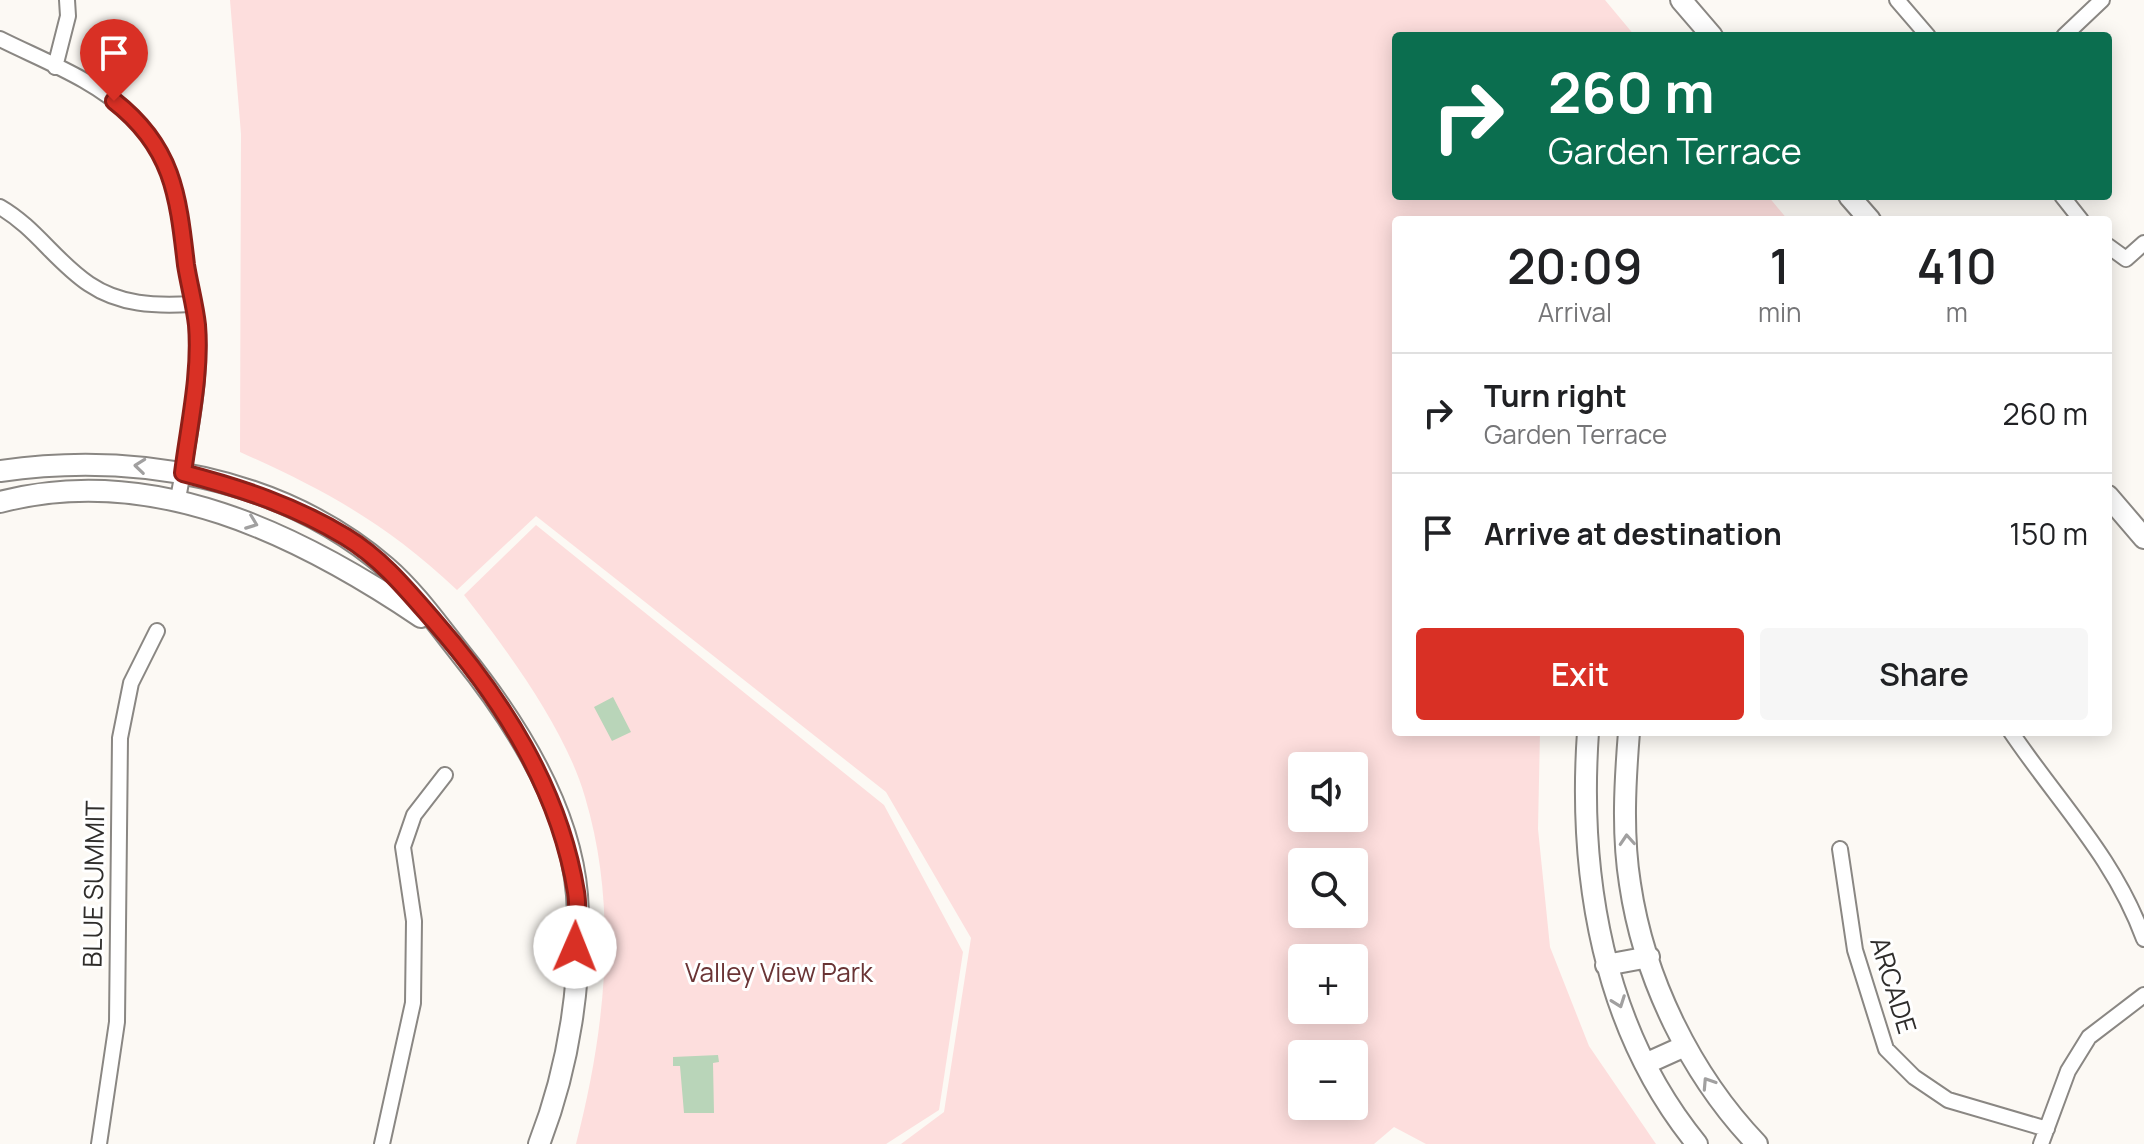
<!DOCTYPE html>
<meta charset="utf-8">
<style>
body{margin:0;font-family:Manrope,sans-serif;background:#f6f6f6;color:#202124;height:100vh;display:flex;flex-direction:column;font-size:30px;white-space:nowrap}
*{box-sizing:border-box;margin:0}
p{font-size:26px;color:#757577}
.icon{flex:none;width:44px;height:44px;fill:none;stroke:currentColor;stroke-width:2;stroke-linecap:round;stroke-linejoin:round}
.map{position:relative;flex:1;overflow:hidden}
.drawer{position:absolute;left:1392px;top:216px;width:720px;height:520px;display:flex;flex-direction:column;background:#fff;border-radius:8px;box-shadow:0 4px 20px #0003}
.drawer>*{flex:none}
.top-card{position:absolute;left:1392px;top:32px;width:720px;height:168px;border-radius:8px;box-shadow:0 4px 20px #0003;background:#0b6e4f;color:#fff;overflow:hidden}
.fabs{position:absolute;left:1288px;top:752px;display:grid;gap:16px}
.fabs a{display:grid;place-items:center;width:80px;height:80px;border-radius:8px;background:#fff;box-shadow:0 4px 20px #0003;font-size:40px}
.pin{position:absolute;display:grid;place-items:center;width:68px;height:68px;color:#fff;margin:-82px -34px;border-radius:50% 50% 50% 0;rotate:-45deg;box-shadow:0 0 8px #0007}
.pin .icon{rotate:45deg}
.me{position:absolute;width:88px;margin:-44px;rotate:1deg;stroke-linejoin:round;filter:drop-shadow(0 0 6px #0008)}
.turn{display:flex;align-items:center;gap:28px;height:168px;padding:0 24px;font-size:36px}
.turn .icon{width:104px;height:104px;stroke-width:2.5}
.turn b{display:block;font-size:56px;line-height:68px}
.eta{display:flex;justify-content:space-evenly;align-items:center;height:136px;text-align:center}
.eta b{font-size:48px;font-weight:600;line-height:56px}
.button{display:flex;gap:16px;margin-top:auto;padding:16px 24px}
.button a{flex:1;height:92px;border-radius:8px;background:#d93025;color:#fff;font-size:32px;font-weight:600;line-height:92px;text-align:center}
.button a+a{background:#f6f6f6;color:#202124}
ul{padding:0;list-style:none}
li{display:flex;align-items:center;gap:24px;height:120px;padding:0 24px;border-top:2px solid #e0e0e0}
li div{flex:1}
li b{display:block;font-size:30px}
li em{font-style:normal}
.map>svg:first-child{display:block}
.green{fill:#fddedd;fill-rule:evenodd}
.water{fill:#b9d5b9}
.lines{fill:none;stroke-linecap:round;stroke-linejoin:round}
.street-casing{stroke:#8a8783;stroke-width:18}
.secondary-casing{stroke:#8a8783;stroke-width:24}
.street{stroke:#fff;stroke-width:14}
.secondary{stroke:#fff;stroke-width:20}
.oneway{stroke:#a1a0a0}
.route-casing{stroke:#8d1f18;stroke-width:20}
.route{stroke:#d93025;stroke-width:14}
.labels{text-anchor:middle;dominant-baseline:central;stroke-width:6;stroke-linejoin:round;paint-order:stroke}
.street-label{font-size:26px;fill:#2f2d2b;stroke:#fff}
.park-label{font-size:26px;fill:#6a3435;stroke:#fff}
</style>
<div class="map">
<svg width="2144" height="1144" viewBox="0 0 2144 1144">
<rect width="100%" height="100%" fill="#fcf9f4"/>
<path class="green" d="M230,0H1605L1635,36H1396V196H1768L1788,220H1396V732H1540L1538,829L1550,947L1589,1046L1656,1144H1426L1394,1127L1374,1144H901L944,1112L971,938L886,792L536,516L457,590C387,524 327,491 240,452L241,134ZM1302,766H1354V818H1302ZM1302,862H1354V914H1302ZM1302,958H1354V1010H1302ZM1302,1054H1354V1106H1302Z
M536,525L884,805L963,952L939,1110L886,1144H576C605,1031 619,911 585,797C566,730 507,650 464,595Z"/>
<path class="water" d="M613,697L631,732L612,741L594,707Z
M718,1055L719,1062L713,1063L714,1113H684L680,1066H673V1057Z"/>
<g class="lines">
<defs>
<path id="street" d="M1897,0L1928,36
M2064,36L2102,0
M0,39C44,61 96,80 131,115C174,157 180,208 186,265C189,285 195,305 197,324C203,376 187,448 178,499
M55,67L68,16L67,0
M2062,196L2081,220
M0,207C35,227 56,262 89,284C120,305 155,306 191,304
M2108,246L2126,259L2144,243
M2011,732C2059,803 2114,857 2144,939
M1840,849L1855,950L1886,1049L1914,1077L1948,1100L2047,1129
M99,1144L117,1022L120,738L131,683L157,631
M382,1144L413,1003L414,921L403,847L414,815L445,775
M2041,1144L2068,1071L2089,1037L2144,995"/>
<path id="secondary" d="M1681,0L1712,36
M1849,196L1870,220
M0,471C134,452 280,476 386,567C414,591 438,625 461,654C515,721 570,807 577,895C583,978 569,1067 539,1144
M2108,496L2144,538
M0,502C152,462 298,534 421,617
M1588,732C1578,877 1603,1029 1697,1144
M1629,732C1625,782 1622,834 1630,884C1644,979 1691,1075 1757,1144
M1606,965L1649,957
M1645,1064L1685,1046"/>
</defs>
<use href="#street" class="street-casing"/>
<use href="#secondary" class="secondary-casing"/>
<use href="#street" class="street"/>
<use href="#secondary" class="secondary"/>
</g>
<defs><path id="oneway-chevron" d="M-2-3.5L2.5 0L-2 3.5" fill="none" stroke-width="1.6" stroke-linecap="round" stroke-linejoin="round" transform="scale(2)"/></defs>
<g class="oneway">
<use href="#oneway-chevron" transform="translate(140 466) rotate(-174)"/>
<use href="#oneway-chevron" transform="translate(252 523) rotate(21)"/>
<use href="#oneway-chevron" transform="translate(1627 840) rotate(-94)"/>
<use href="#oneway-chevron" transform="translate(1619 1002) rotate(70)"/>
<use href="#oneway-chevron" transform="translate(1708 1083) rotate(-123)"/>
</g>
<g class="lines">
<defs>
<path id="route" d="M114,101C173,147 178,195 186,265C189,284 195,306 197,325C201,374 189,425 183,473C241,488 295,506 346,537C382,559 407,590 434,621C502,699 559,788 576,892C579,909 576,929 575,947"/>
</defs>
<use href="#route" class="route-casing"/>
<use href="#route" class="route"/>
</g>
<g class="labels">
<g class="street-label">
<text transform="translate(93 884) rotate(-89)">BLUE SUMMIT</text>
<text transform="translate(1894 985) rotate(73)">ARCADE</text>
</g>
<g class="park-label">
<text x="779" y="972">Valley View Park</text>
</g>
</g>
</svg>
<div class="fabs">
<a><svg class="icon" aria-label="sound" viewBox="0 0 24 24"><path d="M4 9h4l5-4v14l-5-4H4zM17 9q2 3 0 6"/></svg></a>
<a><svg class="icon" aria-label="search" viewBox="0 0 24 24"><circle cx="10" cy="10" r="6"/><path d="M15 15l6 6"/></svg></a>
<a>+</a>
<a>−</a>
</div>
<div class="pin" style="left:114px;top:101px;background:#d93025"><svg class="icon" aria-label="arrive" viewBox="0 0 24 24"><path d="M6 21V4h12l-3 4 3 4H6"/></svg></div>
<svg class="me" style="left:575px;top:947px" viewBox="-20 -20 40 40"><circle r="19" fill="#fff"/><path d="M0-13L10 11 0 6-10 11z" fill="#d93025"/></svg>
<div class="top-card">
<div class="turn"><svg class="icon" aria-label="right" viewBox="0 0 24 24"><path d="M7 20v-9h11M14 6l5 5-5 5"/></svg><div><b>260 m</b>Garden Terrace</div></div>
</div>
<section class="drawer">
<div class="eta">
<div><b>20:09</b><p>Arrival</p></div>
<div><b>1</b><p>min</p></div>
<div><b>410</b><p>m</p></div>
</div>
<ul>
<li><svg class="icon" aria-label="right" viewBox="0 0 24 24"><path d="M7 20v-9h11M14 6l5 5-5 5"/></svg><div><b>Turn right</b><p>Garden Terrace</p></div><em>260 m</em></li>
<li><svg class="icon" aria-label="arrive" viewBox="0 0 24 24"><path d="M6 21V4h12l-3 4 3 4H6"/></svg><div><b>Arrive at destination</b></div><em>150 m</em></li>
</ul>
<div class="button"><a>Exit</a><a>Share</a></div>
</section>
</div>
